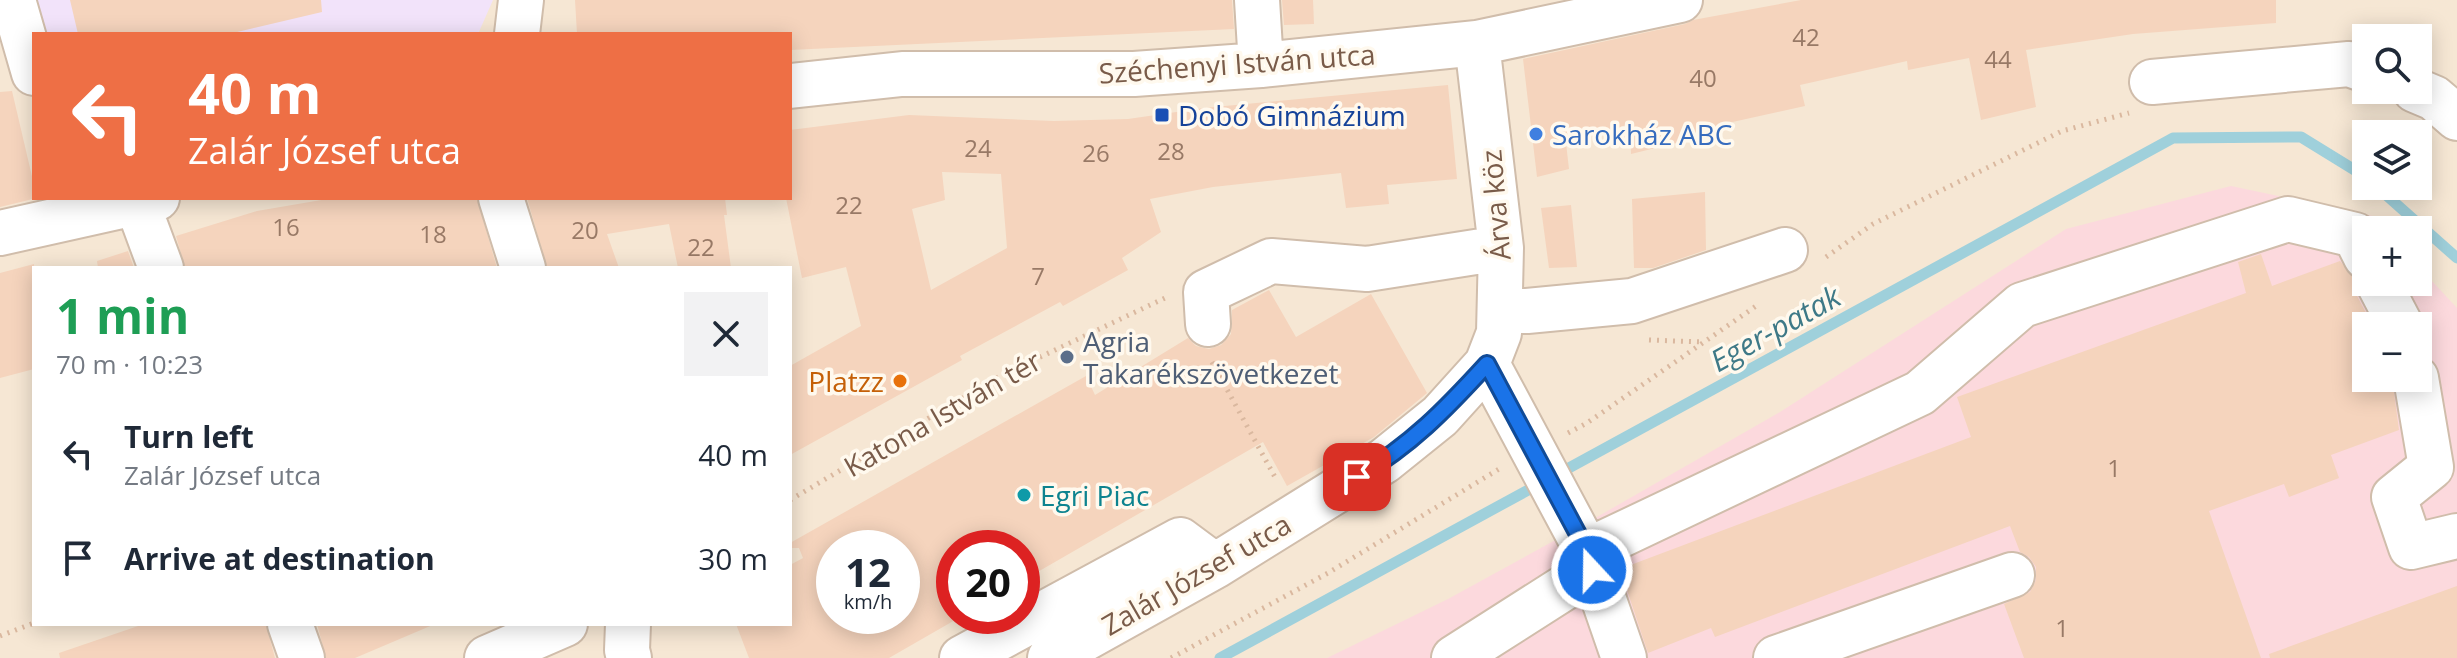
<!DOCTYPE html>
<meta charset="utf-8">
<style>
body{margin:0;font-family:"Open Sans",sans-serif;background:#f2f2f3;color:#1f2937;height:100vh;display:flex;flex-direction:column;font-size:30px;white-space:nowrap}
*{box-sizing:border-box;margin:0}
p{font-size:26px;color:#747a83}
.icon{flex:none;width:44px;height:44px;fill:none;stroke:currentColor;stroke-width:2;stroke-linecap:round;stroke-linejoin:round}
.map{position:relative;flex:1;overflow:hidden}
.sheet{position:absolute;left:32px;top:266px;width:760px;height:360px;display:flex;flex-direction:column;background:#fff;border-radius:0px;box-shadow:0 4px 20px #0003}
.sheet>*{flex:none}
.banner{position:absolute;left:32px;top:32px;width:760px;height:168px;border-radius:0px;box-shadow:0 4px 20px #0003;background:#ee6f45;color:#fff;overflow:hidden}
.controls{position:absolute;left:2352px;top:24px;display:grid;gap:16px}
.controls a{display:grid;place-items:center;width:80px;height:80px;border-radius:0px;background:#fff;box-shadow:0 4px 20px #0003;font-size:40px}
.speed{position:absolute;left:816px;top:530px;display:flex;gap:16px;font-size:40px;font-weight:700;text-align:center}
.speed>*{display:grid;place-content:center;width:104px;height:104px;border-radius:50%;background:#fff;box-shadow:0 4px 20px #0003;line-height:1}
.speed small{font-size:20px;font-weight:400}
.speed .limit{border:12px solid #d22;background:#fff;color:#111}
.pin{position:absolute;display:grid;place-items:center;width:68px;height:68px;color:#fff;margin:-34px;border-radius:16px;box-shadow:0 4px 12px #0006}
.me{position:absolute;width:88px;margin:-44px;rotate:339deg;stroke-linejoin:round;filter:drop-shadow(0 0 6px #0008)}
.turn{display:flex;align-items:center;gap:28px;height:168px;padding:0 24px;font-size:36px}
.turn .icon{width:104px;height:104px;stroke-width:2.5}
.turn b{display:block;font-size:56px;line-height:68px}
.round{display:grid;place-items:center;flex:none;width:84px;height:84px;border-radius:0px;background:#f2f2f3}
.summary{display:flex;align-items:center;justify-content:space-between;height:136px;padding:0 24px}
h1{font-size:48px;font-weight:700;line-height:60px;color:#1e9e55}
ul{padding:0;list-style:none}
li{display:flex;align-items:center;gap:24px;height:104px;padding:0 24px}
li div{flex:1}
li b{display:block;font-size:30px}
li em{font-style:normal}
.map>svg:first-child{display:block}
.residential{fill:#f6e7d4;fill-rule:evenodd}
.education{fill:#f2e3fa}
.medical{fill:#fcd9dd;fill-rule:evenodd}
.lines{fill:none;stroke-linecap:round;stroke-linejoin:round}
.stream{stroke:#9fd0db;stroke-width:11}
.building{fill:#f5d4bd;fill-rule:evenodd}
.minor-casing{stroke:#d0bdab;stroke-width:48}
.path{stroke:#dab89f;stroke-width:5;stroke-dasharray:2 6;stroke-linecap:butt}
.minor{stroke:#fff;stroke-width:44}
.route-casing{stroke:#114b97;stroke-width:20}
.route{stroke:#1a73e8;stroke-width:14}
.transit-dot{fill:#1a4fb4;stroke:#fff9ee;stroke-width:3}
.shop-dot{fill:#3f7fe0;stroke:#fff9ee;stroke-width:3}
.service-dot{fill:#5c6f8a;stroke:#fff9ee;stroke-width:3}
.food-dot{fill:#e8710a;stroke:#fff9ee;stroke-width:3}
.culture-dot{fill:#0f9aa8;stroke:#fff9ee;stroke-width:3}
.labels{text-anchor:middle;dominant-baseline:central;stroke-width:7;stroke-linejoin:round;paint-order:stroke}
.number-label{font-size:24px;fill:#987966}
.street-label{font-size:28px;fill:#795b49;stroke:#fff9ee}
.transit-label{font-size:28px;fill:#164399;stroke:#fff9ee;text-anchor:start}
.shop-label{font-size:28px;fill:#366cbe;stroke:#fff9ee;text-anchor:start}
.service-label{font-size:28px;fill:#4e5e75;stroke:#fff9ee;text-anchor:start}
.food-label{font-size:28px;fill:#c56008;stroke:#fff9ee;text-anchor:end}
.culture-label{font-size:28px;fill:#0d838f;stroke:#fff9ee;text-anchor:start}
.water-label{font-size:30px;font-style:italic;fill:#3e7987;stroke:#fff9ee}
</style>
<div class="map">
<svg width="2457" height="658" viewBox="0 0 2457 658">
<rect width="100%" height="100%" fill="#fef5e7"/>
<path class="residential" d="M0,0H2457V658H0ZM34,34H790V198H34ZM2366,38H2418V90H2366ZM2366,134H2418V186H2366ZM2366,230H2418V282H2366ZM34,268H790V624H34ZM2366,326H2418V378H2366ZM834,548H902V616H834ZM954,548H1022V616H954Z"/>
<path class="education" d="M24,0H493L478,34H34Z"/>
<path class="medical" d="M2231,186L2373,216L2386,230H2366V282H2418V266L2457,308V658H1327L1448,599L1590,521L1780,412L2066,229ZM2366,326H2418V378H2366Z"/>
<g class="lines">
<path class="stream" d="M2376,186L2457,258
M1556,475L2173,138L2301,137L2366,177
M1220,658L1541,483"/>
</g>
<path class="building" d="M70,0H321L322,12L229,34H78Z
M575,0H1232L1234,29L790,50V34H577Z
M1282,0H1313L1314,24L1284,25Z
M1801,0H2276V23L2133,34L2026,50L2036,107L1981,120L1969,58L1908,70L1907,61L1800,85L1805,106L1728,123L1729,130L1631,154L1630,124L1566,143L1569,169L1537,177L1523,59L1685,24L1693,20Z
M1448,85L1457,179L1387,185L1389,204L1346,208L1341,173L1213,187L1150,199L1161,232L1122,258L1128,270L1063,306L1060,302L960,356L962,360L790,455V366L861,326L846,267L802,278L786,198H790V130L909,115L1054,121L1128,119L1204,108ZM942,172L1001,174L1007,248L931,290L912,209L945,200Z
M12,91L34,185V198H37L0,207V92Z
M1705,192L1706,250L1653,268H1634L1632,199Z
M333,198H477L497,268H185L176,236L257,211Z
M527,198H725L727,215H724L731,268H678L669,224L607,234L619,268H547Z
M1571,205L1577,267L1549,268L1541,208Z
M128,251L134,268H98L97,261Z
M2261,254L2272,286L2340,261L2354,278L2356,294L2373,326H2366V378H2392L2399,430L2331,455L2339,478L2289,497L2284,484L2209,511L2261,658H2024L2004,604L2030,592L2036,580V567L2029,557L2020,552L2010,526L1715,637L1711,628L1648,653L1620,569L1971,437L1957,397L2246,293L2238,262Z
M34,264V369L0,378V273Z
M1269,290L1296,337L1371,294L1427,393L1374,437L1287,486L1263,442L1022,581V548H954V616H962L889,658H749L736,624H790V565L803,558L799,548H790V543L1086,376L1095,395L1188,338L1196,346L1209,349L1221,345L1231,334L1232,310ZM834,548H902V616H834Z
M2457,586V658H2270L2269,654Z
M144,624H266L275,658H60L59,653Z
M317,624H435L355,658H326Z"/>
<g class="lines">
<defs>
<path id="minor" d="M13,0L34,73
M1257,0L1261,65
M517,34L521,0
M2152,82L2349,64L2366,70
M790,86L902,74H1134L1261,65L1477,43L1680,0
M2415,90L2434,98L2457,118
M501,198L523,268
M137,203L161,268
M0,233L157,198
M2378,282L2401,326
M1500,311H1527L1632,301L1785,250
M1208,324L1206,292L1271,261L1367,269L1501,248
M1487,364L1587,551L1624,658
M2416,378L2431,467L2394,497L2411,547L2457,536
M1587,551L1920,393L2022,305L2288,219L2355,235L2366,257
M290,624L302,658
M628,624L627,650L629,658
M487,658L565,624
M962,658L1180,540L1215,566
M1050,658L1215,566L1384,461L1440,416L1487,364L1499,333L1501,248L1477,43
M1454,658L1592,570
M1776,658L2012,575"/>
</defs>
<use href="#minor" class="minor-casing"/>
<path class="path" d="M1826,257L1873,224L2062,131L2129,113
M1649,340L1703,342
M1212,362L1276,479
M1568,433L1587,423L1759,304
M790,500L1000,376L1165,298
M0,636L34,623
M1171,658L1328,573L1499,469"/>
<use href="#minor" class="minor"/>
</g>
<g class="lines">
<defs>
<path id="route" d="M1357,477C1411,445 1445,410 1487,364L1587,551L1592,570"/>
</defs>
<use href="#route" class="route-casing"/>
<use href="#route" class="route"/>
</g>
<rect class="transit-dot" x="1154" y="107" width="16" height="16" rx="4"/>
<circle class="shop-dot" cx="1536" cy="134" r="8"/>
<circle class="service-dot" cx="1067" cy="357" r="8"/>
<circle class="food-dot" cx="900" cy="381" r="8"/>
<circle class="culture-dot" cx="1024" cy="495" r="8"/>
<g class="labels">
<g class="number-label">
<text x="1806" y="36">42</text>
<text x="1998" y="58">44</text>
<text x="1703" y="77">40</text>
<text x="978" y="147">24</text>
<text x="1171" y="150">28</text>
<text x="1096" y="152">26</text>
<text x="849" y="204">22</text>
<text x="286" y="226">16</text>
<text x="585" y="229">20</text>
<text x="433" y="233">18</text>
<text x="701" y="246">22</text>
<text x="1038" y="275">7</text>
<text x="2114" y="467">1</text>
<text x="2062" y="627">1</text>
</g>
<g class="street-label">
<text transform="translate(1237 63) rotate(-4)">Széchenyi István utca</text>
<text transform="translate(1495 205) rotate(-95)">Árva köz</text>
<text transform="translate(942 413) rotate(-30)">Katona István tér</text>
<text transform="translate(1196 574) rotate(-30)">Zalár József utca</text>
</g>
<g class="transit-label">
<text x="1178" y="115">Dobó Gimnázium</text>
</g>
<g class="shop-label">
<text x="1552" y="134">Sarokház ABC</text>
</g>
<g class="service-label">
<text x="1083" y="341">Agria<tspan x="1083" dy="32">Takarékszövetkezet</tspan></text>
</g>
<g class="food-label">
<text x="884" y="381">Platzz</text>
</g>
<g class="culture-label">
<text x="1040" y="495">Egri Piac</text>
</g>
<g class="water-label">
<text transform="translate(1775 328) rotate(-29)">Eger-patak</text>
</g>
</g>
</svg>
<div class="controls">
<a><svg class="icon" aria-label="search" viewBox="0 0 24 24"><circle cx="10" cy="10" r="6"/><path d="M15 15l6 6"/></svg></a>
<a><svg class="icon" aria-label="layers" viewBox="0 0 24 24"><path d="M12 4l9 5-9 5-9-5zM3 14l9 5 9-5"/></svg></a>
<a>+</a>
<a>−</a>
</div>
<div class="speed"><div>12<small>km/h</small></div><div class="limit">20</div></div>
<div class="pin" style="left:1357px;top:477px;background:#d93025"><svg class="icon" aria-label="arrive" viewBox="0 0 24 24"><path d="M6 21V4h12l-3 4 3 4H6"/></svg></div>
<svg class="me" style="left:1592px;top:570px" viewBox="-20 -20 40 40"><circle r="17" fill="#1a73e8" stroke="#fff" stroke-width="3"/><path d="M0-11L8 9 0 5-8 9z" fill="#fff"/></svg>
<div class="banner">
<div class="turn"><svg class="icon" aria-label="left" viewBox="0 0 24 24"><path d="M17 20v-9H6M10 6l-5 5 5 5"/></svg><div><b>40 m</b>Zalár József utca</div></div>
</div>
<section class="sheet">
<div class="summary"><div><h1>1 min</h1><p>70 m · 10:23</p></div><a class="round"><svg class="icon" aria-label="close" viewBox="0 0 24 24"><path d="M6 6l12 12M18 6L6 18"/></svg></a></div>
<ul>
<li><svg class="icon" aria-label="left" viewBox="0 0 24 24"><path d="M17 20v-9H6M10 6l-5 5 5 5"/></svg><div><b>Turn left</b><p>Zalár József utca</p></div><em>40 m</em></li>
<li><svg class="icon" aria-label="arrive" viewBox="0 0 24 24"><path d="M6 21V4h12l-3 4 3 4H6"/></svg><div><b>Arrive at destination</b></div><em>30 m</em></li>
</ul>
</section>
</div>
